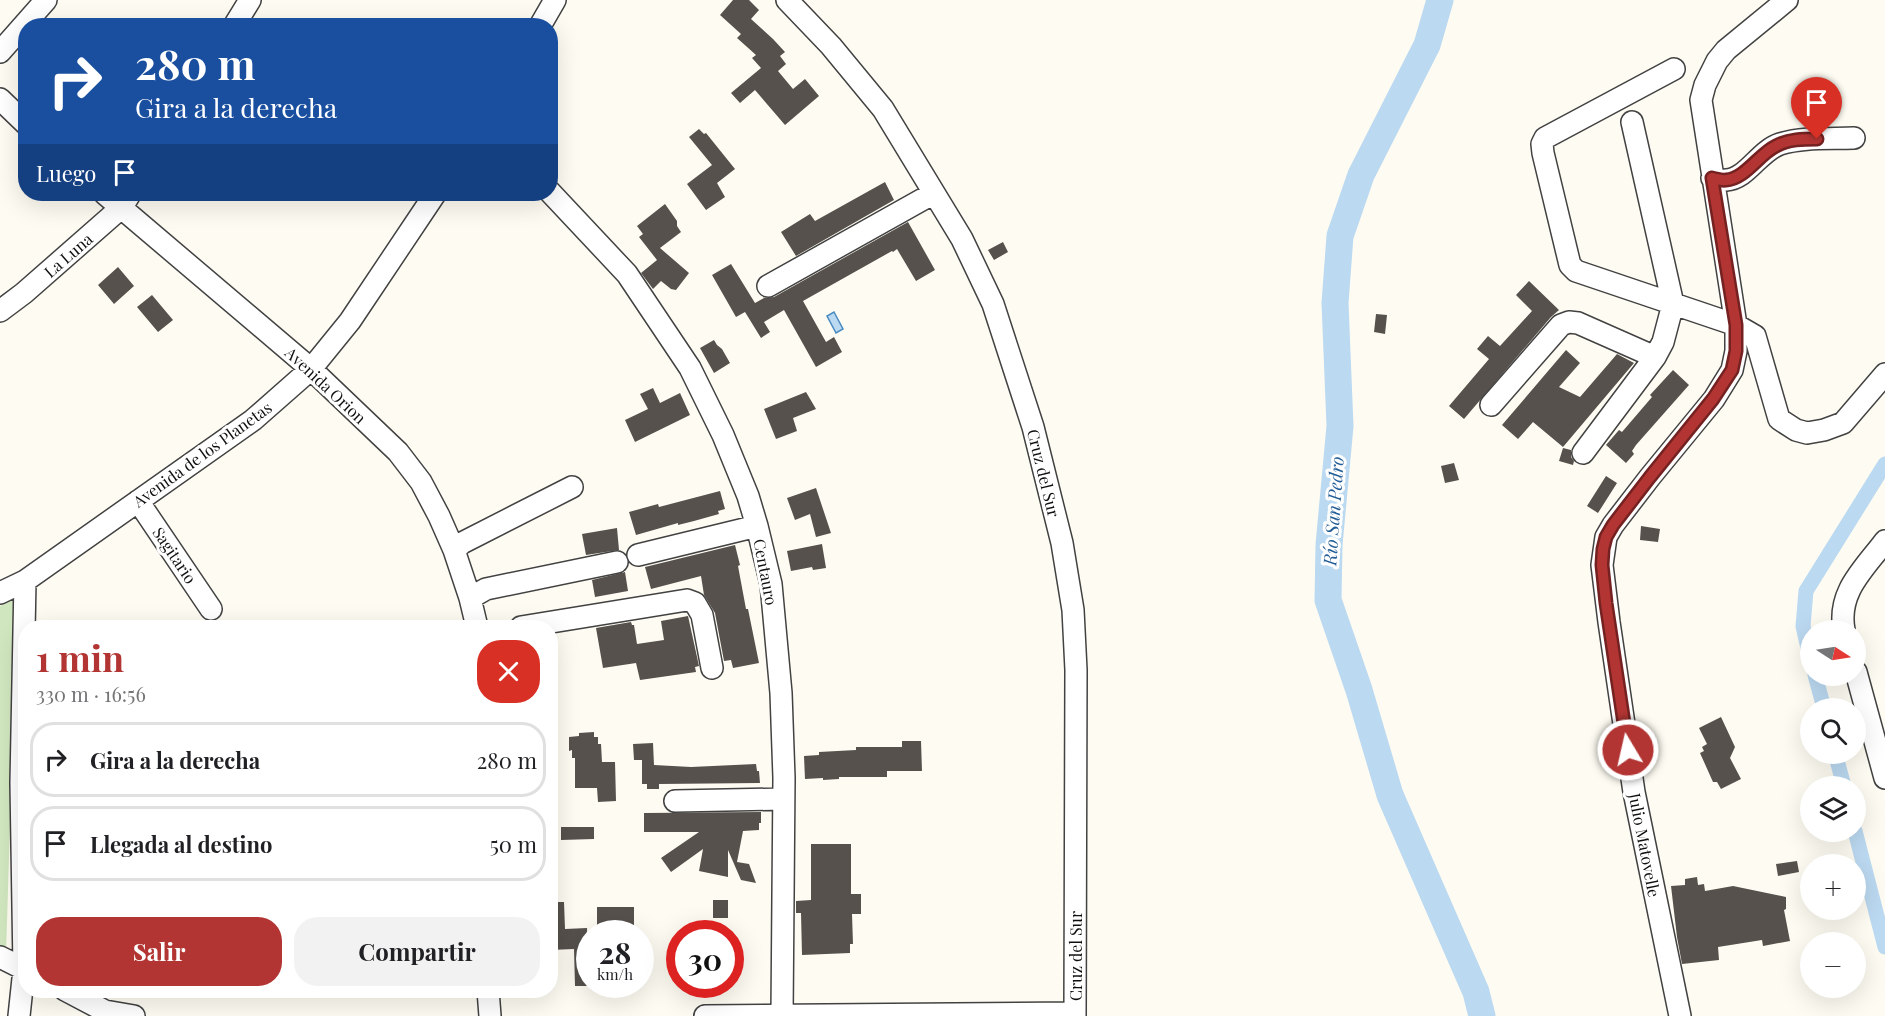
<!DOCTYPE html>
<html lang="es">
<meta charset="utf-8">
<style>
body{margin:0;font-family:"Playfair Display",serif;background:#f2f2f2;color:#202124;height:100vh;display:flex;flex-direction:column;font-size:22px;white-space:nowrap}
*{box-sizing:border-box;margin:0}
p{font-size:20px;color:#757577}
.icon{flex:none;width:33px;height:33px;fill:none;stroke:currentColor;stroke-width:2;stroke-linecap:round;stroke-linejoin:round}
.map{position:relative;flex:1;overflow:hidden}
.panel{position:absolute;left:18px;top:620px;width:540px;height:378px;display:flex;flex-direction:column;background:#fff;border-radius:24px;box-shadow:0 6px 24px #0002}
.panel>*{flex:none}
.hud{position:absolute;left:18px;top:18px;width:540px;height:183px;border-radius:24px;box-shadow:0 6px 24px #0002;background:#1a4fa0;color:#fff;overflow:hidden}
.needle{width:39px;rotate:102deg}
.controls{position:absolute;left:1800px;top:620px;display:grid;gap:12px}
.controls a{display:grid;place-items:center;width:66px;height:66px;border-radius:50%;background:#fff;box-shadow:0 6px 24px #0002;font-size:30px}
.speed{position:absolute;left:576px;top:920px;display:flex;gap:12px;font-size:30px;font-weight:700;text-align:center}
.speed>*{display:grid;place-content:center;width:78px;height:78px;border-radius:50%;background:#fff;box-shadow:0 6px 24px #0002;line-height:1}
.speed small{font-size:15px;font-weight:400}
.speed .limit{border:9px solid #d22;background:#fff;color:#111}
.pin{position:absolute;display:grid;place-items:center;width:51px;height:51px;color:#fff;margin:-62px -26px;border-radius:50% 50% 50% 0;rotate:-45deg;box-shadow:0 0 6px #0007}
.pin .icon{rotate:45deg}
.me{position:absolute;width:66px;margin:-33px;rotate:351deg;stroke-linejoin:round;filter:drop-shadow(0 0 4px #0008)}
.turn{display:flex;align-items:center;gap:21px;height:126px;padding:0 18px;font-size:27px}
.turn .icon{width:78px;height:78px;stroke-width:2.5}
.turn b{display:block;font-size:42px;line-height:51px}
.then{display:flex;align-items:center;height:57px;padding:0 18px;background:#0003;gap:12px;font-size:22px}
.round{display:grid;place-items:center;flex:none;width:63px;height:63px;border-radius:24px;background:#f2f2f2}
.head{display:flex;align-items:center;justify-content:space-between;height:102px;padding:0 18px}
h1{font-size:36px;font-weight:700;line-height:45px;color:#b23533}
.cta{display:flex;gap:12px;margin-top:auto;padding:12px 18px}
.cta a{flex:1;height:69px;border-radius:24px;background:#b23533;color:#fff;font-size:24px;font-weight:700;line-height:69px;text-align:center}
.cta a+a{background:#f2f2f2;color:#202124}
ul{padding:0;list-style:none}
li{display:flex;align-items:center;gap:18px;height:75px;margin:0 12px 9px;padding:0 6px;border:3px solid #e0e0e0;border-radius:24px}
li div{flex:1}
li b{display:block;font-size:22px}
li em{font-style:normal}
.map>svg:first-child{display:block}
.green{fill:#d0e6be}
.water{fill:#bbd9f1;stroke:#498ac1;stroke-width:1.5}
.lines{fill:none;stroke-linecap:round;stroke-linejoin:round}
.canal{stroke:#bbd9f1;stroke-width:15}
.river{stroke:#bbd9f1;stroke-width:27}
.building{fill:#56514c}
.minor-casing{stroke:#424242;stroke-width:24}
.minor{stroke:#fff;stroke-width:21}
.route-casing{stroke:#742221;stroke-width:15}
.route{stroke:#b23533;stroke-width:10}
.labels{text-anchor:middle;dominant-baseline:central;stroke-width:6;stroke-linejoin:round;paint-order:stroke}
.street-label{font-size:16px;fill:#0f0f0f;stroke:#fff}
.water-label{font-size:18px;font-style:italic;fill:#235d96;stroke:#fff}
</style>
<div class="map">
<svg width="1885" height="1016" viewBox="0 0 1885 1016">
<rect width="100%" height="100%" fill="#fefcf2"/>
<path class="green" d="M17,598L6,955L0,951V606Z"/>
<path class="water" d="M834,312L843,329L836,333L827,316Z"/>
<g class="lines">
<path class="canal" d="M1810,657L1803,626L1806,591L1885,464
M1815,675L1824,708
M1835,753L1844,786
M1855,831L1885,947"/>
<path class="river" d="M1440,0L1427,45L1361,175L1340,236L1335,303L1340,426L1329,545L1328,600L1359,690L1390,795L1476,992L1482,1016"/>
</g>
<path class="building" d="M733,0H749L759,10L751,19L773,39L785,52L780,56L786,64L778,71L793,89L805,79L819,96L785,125L755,90L740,103L731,93L761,68L752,58L756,55L737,38L741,34L720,15Z
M699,129L704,134L706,133L735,169L717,183L725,197L706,210L687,184L712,165L689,137Z
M885,182L894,200L796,256L781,232L810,214L815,221Z
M665,204L677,221V226L681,232L660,248L689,273L676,290L671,289L661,281L653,289L641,273L657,260L639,237L643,234L637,226Z
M908,222L935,270L916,281L897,249L893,252L892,251L803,301L826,342L834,337L842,352L816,367L784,310L764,322L770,332L761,338L745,312L736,317L712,275L731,264L755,303L764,298L774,297Z
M1003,242L1008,252L994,260L988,250Z
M118,267L134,286L114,304L98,285Z
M1529,281L1559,310L1551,317L1464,419L1449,406L1489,359L1477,349L1488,336L1500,346L1532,311L1516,295Z
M152,295L173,320L158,332L137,307Z
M1376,314L1387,315L1385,334L1374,332Z
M714,340L717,345L722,349L730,363L714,373L700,348Z
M1566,350L1580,363L1559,387L1580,397L1617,354L1634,363L1563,447L1533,422L1518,439L1502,425Z
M1673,370L1689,385L1636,445L1632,451L1634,454L1626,463L1606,445L1619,430L1622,432L1652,397L1650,395Z
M653,388L660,403L680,393L690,415L635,442L625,420L648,409L640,394Z
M806,392L816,409L793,418L797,431L776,439L764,409Z
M1563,448L1571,450V457L1574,461L1573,465L1559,461Z
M1454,463L1459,480L1445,483L1441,466Z
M1606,476L1617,483L1598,513L1587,506Z
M816,488L831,533L816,537L810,514L795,520L787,498Z
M720,491L725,509L718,511L719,514L694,521L678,525V523L636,535L629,512L658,504L659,507Z
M1641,526L1660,529L1658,542L1640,540Z
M617,528L619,550L586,555L582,534Z
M822,544L826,568L813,570L812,567L791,571L787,551Z
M735,545L740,565L738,566L746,609H748L759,663L733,668L731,660L724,661L715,613L704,595L701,576L651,589L645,567Z
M625,572L628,591L595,597L592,580Z
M688,616L699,666L695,667L696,672L640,680L636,663L603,668L596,628L631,622L632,625H634L637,644L664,640L661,621Z
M1721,717L1735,747L1730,758L1741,779L1721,789L1717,782H1713L1700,753L1704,751L1702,747L1707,744L1699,728Z
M594,732V737H598V744H601L602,762H615L616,801L598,802L597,788H575V758H572V750L569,751V737L579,736V733Z
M902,741H921L922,771H887V777H839V779L823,780V778L805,779L804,756L819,755V752L856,750V747H902Z
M653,743L654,765L691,767L756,764L757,771H759L760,783L659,784V789H647V784H642V760H634L633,744Z
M761,812V823H759V830L743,831L737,862L749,864L756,883L741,880L728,850V877L699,871L703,849L671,872L661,858L699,832H644V813Z
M561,827H594V839L561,840Z
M811,844H851V894H861V914H852L853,944H850V953L802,955L801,913H796V901L811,900Z
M1797,861L1799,872L1778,876L1776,864Z
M1697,877L1698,885L1704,884L1705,891L1733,886L1786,897V909L1784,910L1790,941L1763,946L1762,940L1718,947L1719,960L1682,964L1677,937L1671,886L1685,885V879Z
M713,900H728V918H713Z
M550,902H564L565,929L587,928L588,986H575L574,949L550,950Z
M597,907H634V933H597Z"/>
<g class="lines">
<defs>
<path id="minor" d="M787,0L831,46L883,109L962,239L993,304L1033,427L1062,543L1073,610L1076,670L1075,1016
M234,26L250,0
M540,26L555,0
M0,52L46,0
M1674,69L1545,138L1542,144L1543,153L1570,265L1576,271L1736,325L1755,336L1779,419L1796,430L1807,433L1824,430L1843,423L1885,374
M0,99L26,124
M1712,178C1717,179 1722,181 1726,180C1747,179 1759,151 1780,144C1803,137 1829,139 1854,138
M550,192L627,274L690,368L723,435L748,496L757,526L771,584L781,693L784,778L782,1015
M105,194L311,369L398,452L421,482L439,516L454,550L470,598L477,627
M768,286L934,193
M0,311L24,293L122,207L130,194
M1491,405L1561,325L1569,322L1578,323L1655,357
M1583,453L1655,357L1663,342L1673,304L1632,122
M138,501L211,609
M454,550L462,543L572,487
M638,555L757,526
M0,593L25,581L253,420L311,369L350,321L435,194
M470,598L486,589L617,562
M521,627L687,600L695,603L702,615L712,668
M1844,630C1837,592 1864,569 1885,541
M1856,672L1885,778
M675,801L783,799
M0,957L26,970
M65,990L105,1011L134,1016
M488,990L490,1016
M19,1016L24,969L21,783L25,581
M705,1016L1075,1013
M1680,1016L1634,792L1609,622L1602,565L1606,537L1613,525L1650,477L1714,399L1732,370L1736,351V325L1701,100L1705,85L1717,61L1726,50L1787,0"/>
</defs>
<use href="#minor" class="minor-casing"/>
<use href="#minor" class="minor"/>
</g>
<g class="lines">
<defs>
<path id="route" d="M1628,750L1606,603L1602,565L1603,549L1606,537L1613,525L1650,477L1713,399L1732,370L1736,351V325L1712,178C1717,179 1722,181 1726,180C1745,179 1759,154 1776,146C1788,139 1804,139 1817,139"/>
</defs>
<use href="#route" class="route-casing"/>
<use href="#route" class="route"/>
</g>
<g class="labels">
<g class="street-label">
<text transform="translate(68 255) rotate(-41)">La Luna</text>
<text transform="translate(326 385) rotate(43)">Avenida Orion</text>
<text transform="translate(202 454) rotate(-36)">Avenida de los Planetas</text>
<text transform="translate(1044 473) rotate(76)">Cruz del Sur</text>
<text transform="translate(175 555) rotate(56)">Sagitario</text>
<text transform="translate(766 572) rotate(79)">Centauro</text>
<text transform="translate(1645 845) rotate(79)">Julio Matovelle</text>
<text transform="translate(1075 956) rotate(-90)">Cruz del Sur</text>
</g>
<g class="water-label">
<text transform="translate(1333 511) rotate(-86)">Río San Pedro</text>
</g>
</g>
</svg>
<div class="controls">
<a><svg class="needle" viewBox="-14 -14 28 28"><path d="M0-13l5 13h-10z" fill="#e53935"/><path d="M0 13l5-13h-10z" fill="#757577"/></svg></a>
<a><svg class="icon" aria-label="search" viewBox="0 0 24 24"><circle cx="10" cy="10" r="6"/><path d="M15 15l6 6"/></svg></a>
<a><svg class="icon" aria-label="layers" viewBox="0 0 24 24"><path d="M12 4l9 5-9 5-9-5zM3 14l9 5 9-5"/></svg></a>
<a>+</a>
<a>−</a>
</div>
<div class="speed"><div>28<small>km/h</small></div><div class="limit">30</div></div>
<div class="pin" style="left:1817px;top:139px;background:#d93025"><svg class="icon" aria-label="arrive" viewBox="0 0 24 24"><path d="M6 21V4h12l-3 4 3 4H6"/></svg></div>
<svg class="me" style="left:1628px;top:750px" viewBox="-20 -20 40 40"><circle r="17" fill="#b23533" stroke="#fff" stroke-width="3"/><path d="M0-11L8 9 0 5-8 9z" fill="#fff"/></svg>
<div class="hud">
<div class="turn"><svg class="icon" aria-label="right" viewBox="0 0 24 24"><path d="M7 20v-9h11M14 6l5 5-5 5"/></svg><div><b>280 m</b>Gira a la derecha</div></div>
<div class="then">Luego<svg class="icon" aria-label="arrive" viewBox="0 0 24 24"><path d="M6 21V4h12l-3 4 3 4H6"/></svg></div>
</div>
<section class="panel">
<div class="head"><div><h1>1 min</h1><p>330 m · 16:56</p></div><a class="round" style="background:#d93025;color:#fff"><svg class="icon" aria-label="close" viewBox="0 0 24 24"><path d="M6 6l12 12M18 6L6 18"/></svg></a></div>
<ul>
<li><svg class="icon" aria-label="right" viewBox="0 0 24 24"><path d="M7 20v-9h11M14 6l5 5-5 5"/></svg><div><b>Gira a la derecha</b></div><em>280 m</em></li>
<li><svg class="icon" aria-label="arrive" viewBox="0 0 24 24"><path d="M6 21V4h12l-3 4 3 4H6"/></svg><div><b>Llegada al destino</b></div><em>50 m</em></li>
</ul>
<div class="cta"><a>Salir</a><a>Compartir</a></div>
</section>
</div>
